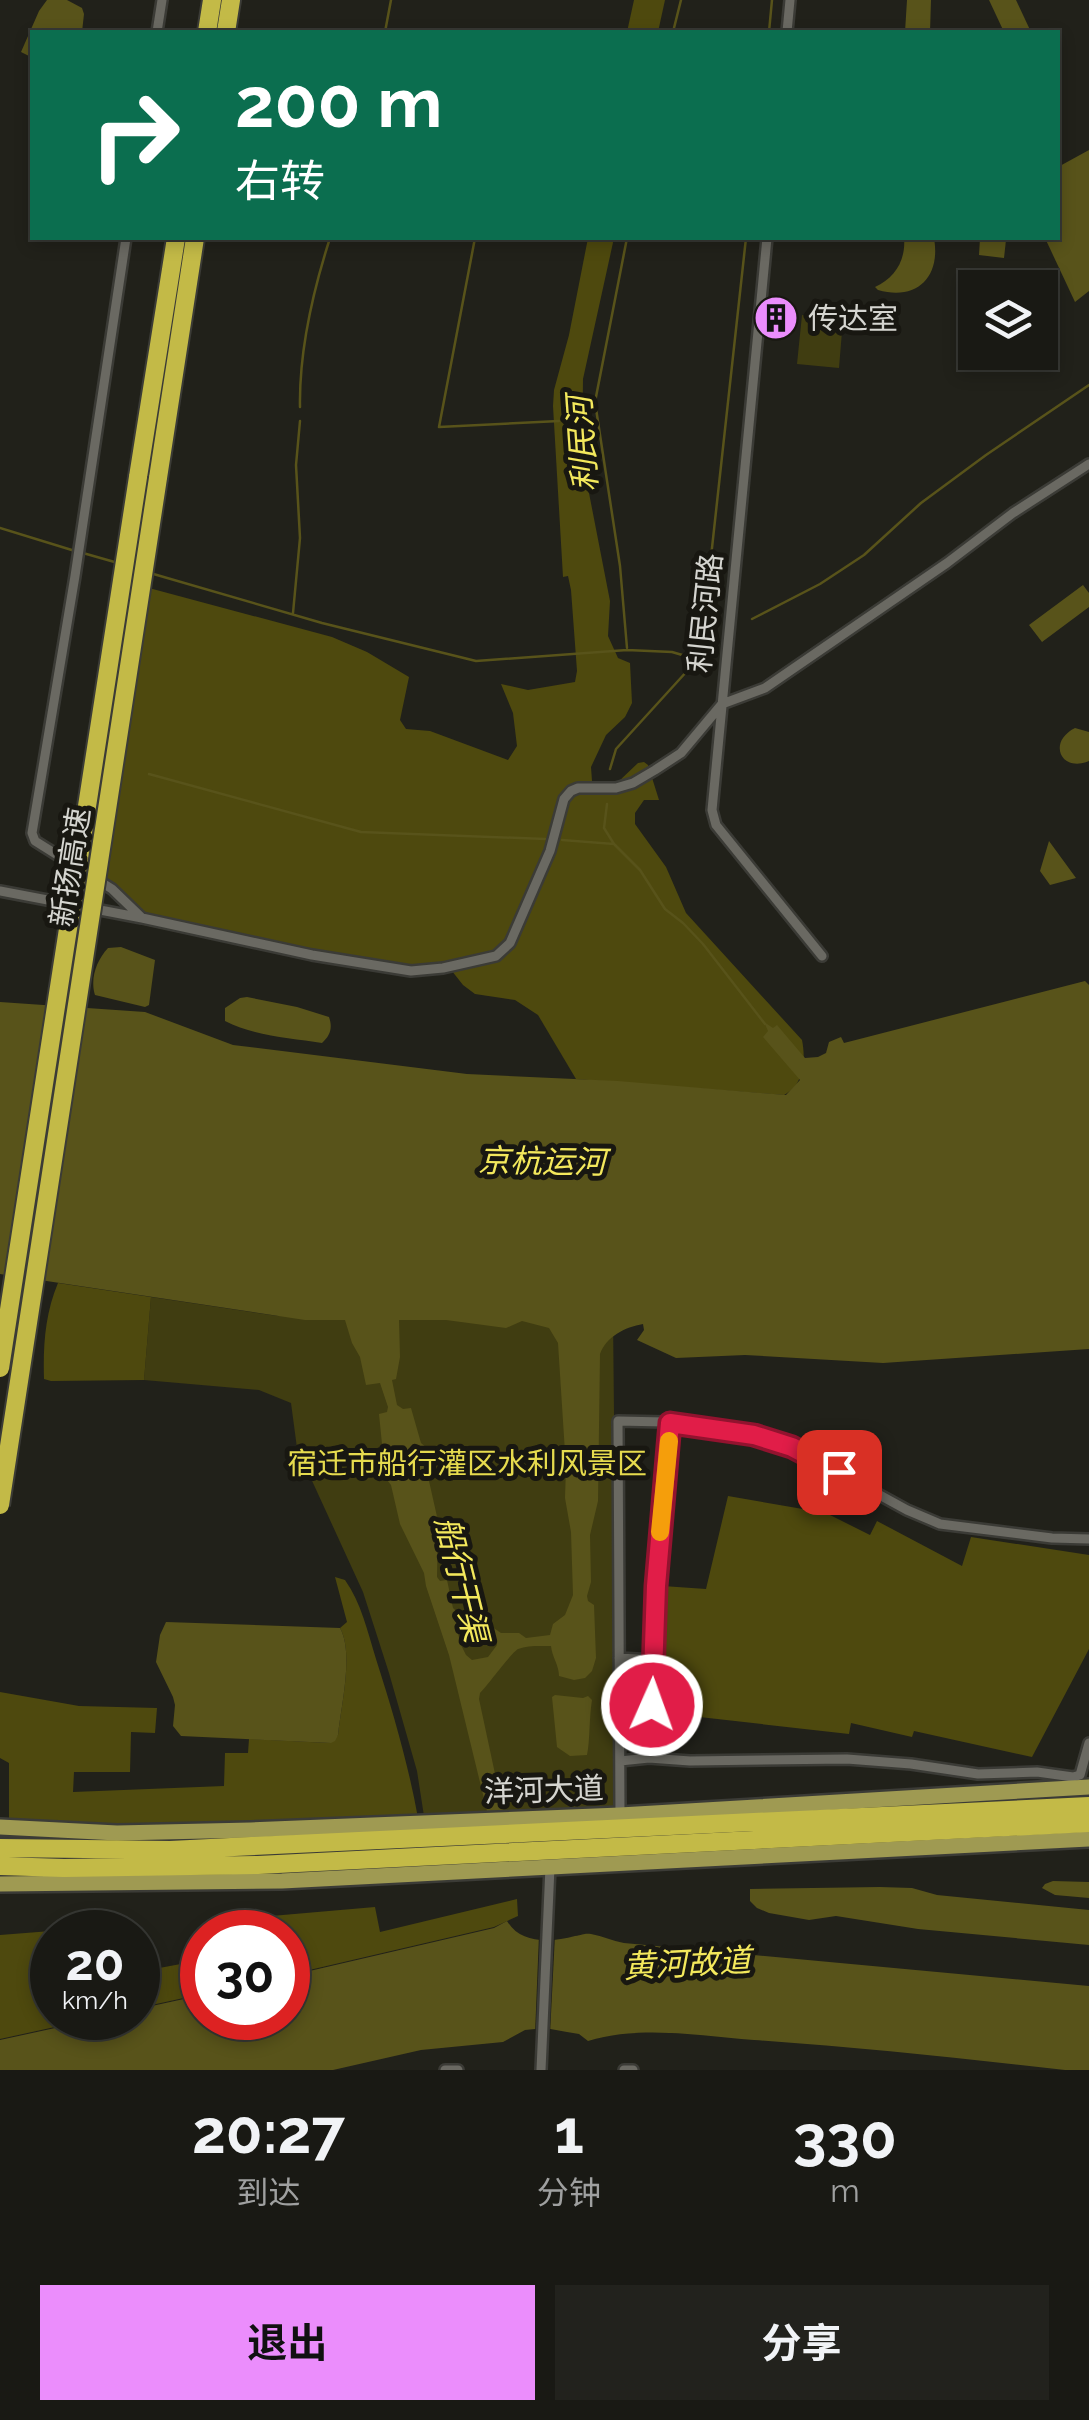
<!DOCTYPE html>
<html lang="zh">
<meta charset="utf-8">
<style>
body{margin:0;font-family:Raleway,"Noto Sans SC",sans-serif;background:#22221d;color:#f1f3f6;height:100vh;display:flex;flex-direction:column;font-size:38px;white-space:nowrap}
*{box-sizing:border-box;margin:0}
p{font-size:32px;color:#9fa0a0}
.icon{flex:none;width:55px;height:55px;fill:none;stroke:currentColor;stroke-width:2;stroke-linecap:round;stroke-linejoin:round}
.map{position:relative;height:2070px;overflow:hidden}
.side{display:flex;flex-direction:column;background:#191914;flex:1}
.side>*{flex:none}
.top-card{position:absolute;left:30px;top:30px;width:1030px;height:210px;border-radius:0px;box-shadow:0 5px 15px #0003,0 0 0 2px #373834;background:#0b6e4f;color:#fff;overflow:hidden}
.tools{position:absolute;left:958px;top:270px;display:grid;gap:20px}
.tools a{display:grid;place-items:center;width:100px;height:100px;border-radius:0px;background:#191914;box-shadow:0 5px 15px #0003,0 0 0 2px #373834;font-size:50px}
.speed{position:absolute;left:30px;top:1910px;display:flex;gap:20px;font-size:50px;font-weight:700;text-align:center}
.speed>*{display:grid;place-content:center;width:130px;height:130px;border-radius:50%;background:#191914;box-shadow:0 5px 15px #0003,0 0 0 2px #373834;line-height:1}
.speed small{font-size:25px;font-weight:400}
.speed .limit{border:15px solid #d22;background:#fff;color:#111}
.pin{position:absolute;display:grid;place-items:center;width:85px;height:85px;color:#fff;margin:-42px;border-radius:20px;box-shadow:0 5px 15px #0006}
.me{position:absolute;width:110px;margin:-55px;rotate:2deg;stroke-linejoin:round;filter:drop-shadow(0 0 8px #0008)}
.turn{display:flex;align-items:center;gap:35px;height:210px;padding:0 40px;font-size:45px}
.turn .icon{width:130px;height:130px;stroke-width:2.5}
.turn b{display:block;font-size:70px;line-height:85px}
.eta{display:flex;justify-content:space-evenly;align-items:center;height:170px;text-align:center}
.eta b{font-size:60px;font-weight:700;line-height:70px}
.primary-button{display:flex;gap:20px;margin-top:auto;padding:20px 40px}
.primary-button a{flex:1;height:115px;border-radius:0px;background:#eb8dfc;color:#111;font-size:40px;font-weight:700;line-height:115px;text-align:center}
.primary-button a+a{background:#22221d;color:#f1f3f6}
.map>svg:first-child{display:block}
.green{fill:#403d11}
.forest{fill:#4e490e}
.water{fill:#58531a;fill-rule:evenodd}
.pier{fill:#21211a}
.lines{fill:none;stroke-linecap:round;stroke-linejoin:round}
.stream{stroke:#58531a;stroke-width:2.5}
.street-casing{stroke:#3b3b36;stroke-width:14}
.primary-casing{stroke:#3b3b36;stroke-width:20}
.highway-casing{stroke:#3b3b36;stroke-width:22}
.street{stroke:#6a6962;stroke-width:9}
.primary{stroke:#9f9a52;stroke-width:15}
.highway{stroke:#c3ba47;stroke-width:18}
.highway-bridge-casing{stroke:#3b3b36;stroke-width:22;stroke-linecap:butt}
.highway-bridge{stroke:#c3ba47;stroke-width:18}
.route-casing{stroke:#92132f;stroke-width:25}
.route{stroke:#e11d48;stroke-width:18}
.slow{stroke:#f59e0b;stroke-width:18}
.labels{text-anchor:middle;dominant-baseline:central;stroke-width:10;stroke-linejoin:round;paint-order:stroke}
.poi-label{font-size:30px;fill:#d5d5d0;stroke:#181711;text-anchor:start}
.street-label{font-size:30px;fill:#d5d5d0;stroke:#181711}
.park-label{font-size:30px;fill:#e6db4e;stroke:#181711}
.water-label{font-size:32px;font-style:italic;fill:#f3e85c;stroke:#181711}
</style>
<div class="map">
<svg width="1089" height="2070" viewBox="0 0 1089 2070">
<rect width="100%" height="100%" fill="#21211a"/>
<path class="green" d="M802,315L843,319L839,368L797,364Z
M151,1297L278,1316H613L618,1808L424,1816L417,1771L389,1673L363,1592L297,1448L291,1403L259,1390L144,1380Z"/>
<path class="forest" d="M634,0H665L658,32H627Z
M588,238H614L583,379L582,457L610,601L608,636L618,658L630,663L632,703L625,717L606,735L591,767L592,781L618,782L638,763L644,762L648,765L659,800H644L635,813V824L666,867L686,913L802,1040C806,1060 804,1085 784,1095L576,1079L538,1015L515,1000L475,994L463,985L448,966L375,968L303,959L139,924L106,889L105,876L149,588L332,637L367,652L409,677L400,720L406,729L430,731L508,760L517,746L513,713L501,684L528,690L575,682L577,671L571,590L568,576L563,577L553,406L554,390L569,335Z
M58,1283L151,1297L144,1380L51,1381L44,1379C43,1346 45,1314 58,1283Z
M728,1496L826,1513L870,1535L877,1521L962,1566L971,1537L1089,1555V1649L1032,1757L914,1731L912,1737L851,1723L849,1734L655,1712L663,1586L706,1589Z
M335,1577L345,1580C361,1602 368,1633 376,1659C393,1712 408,1763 418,1818L98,1828L9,1823V1763L0,1758V1692L79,1706L157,1708L155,1733L131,1732L130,1772H74L73,1792L224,1786L225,1753H248L249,1739L330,1743L338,1735C341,1706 354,1653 340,1628L347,1622Z
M517,1899L518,1916L494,1927L288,1975V1932H231L237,1919L375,1907L380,1932Z
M102,1927V1932H52V2018H96L0,2039V1935Z
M202,1960V1994L138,2008V1972Z"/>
<path class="water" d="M47,0H67L82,8L84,14L82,32H32V62L31,57L21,52L39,11Z
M907,0H931L930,32H905Z
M989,0H1016L1031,32H1004Z
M1089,150V291L1075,302L1045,238H1058V167Z
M904,238H934C941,277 917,301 878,290L875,287C895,278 906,260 904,238Z
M980,238L1006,240L1004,258L979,255Z
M1083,585L1089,593V607L1042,642L1029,625Z
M1075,728L1089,732V761C1061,773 1047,742 1075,728Z
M1049,841L1076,878L1050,885L1040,871Z
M121,947L155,960L149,1005L145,1007L95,995C90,979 96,961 108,948Z
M1085,981L1089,985V1349L883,1363L745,1355L676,1358L637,1340L644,1330L643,1324C625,1327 606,1337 600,1354L598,1501L590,1535L591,1582L587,1596L588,1601L594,1605L596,1658L592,1671L585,1678L574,1680L559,1676C559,1665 552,1657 551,1646C541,1646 528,1645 518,1649C511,1653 488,1685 480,1693L479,1699L503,1811H487L449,1655L426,1586L424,1573L400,1524L391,1485L387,1480L379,1477L377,1464L382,1444L379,1414L387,1412L388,1407L380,1383L366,1385L360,1357L352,1343L345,1320H305L0,1274V1002L145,1012L233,1045L467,1074L618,1081L786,1095L800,1080L763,1037L768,1031L764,1022L773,1028L777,1025L805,1058L818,1057L826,1053L829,1042L841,1037L844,1043ZM399,1320H446L506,1328L522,1321L549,1328L558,1343L566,1468L565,1498L571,1532L573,1595L565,1615L553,1624L550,1635L526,1638L519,1633H501L475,1615L457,1612L453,1608L447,1580L440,1581L437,1577L438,1521L429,1481L432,1470L438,1464L434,1454L421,1443L411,1408L403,1409L397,1405L392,1380L396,1379L400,1357ZM466,1623L495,1637L497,1645L488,1657L472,1660L466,1655L461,1645L457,1630L460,1625Z
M247,997L297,1007L329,1017C333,1028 330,1036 322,1043C290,1038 254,1036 225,1021V1008L240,998Z
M166,1622L340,1628C354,1653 341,1706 338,1735L335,1741L331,1743L181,1736L173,1726L175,1705L173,1697L156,1662L160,1635Z
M555,1695L583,1698L588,1696L592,1700C589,1718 590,1741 587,1755L570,1756L557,1747L552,1697Z
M1053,1881L1089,1882V1898L1055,1895L1042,1888L1045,1884Z
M880,1887L912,1888L937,1895L1089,1910V1945L918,1929L836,1916L809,1920L769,1913L757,1908L750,1901V1889Z
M507,1921C521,1945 552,1942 575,1936C583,1935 584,1933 591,1934C603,1936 612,1941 624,1943L1089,1986V2070H1065C961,2058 858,2047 754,2040C698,2036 642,2025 588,2041L579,2034L567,2032L545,2028L525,2030L503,2042L421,2050L333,2070H0V2040L101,2018H138V2009L202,1995V2018H288V1976L494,1928Z"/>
<path class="pier" d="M539,1935H555L550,2034H535Z"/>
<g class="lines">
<path class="stream" d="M385,32L391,0
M673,32L681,0
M769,32L772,0
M475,238L439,427L559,421
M300,407C299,351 313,291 330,238
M0,528L75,551
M83,553L118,563
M150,573L322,623L476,661L627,650L672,652L696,659
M293,613L300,538L296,465L300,421
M752,619L820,584L864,555L921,503L986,455L1089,385
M627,648L620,566L595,402L627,238
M610,769L616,749L688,670L696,659L702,639L746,238
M149,774L361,832L545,839
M607,804L604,828L614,844L640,870L665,909L683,923L703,944L765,1024
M562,840L614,844"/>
<defs>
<path id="street" d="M157,32L162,0
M787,32L790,0
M767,238L712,810L716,825L822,956
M78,868L35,841L32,833L75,576L126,238
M96,879L112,889L141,917
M0,891L142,918L312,955L411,971L443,968L496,956L510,943L550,851L564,799L571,791L578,788H616L633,783L655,770L681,753L722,704L765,688L947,563L1013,513L1089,464
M619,1658L654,1660
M652,1705L657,1586L670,1423
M620,1761L649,1758L690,1761L847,1759L911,1764L978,1774L1037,1772L1073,1777L1080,1775L1089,1743
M620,1815L618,1421L665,1422L705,1427L728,1433L754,1435L792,1447L907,1510L940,1524L1052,1538L1089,1539
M445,2070H458
M541,2070L550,1867
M624,2070H633"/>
<path id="primary" d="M0,1827L117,1833L251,1830L620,1815L1089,1787
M0,1884L282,1881L1089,1839"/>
<path id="highway" d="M207,32L212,0
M226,32L231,0
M138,477L176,238
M158,478L195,238
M0,1848L170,1850L1089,1806
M0,1866L64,1868L258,1865L1089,1823"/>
</defs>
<use href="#street" class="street-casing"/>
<use href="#primary" class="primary-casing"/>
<use href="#highway" class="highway-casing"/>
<use href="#street" class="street"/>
<use href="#primary" class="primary"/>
<use href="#highway" class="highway"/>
<defs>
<path id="highway-bridge" d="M0,1368L138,477
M0,1505L158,478"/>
</defs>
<use href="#highway-bridge" class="highway-bridge-casing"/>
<use href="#highway-bridge" class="highway-bridge"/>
</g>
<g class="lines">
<defs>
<path id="route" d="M652,1705L656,1586L670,1423L754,1435L792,1447L839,1472"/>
</defs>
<use href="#route" class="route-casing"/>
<use href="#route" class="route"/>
<path class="slow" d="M660,1532L669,1441"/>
</g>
<defs>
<symbol id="building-disc" viewBox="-11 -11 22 22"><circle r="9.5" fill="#eb8dfc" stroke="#181711"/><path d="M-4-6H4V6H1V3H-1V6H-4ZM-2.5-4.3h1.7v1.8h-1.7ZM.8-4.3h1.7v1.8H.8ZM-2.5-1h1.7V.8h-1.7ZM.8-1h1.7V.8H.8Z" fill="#111"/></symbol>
</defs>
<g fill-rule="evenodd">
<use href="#building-disc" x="751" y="293" width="50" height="50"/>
</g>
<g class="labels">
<g class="poi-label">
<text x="808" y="318">传达室</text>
</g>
<g class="street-label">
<text transform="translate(705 613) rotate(-84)">利民河路</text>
<text transform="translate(70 867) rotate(-81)">新扬高速</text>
<text transform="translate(544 1790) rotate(-2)">洋河大道</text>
</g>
<g class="park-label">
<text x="467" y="1463">宿迁市船行灌区水利风景区</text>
</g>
<g class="water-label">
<text transform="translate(582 444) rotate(-94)">利民河</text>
<text transform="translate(542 1161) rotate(1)">京杭运河</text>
<text transform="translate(462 1579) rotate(76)">船行干渠</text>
<text transform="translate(687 1963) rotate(-3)">黄河故道</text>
</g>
</g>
</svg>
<div class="tools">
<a><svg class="icon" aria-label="layers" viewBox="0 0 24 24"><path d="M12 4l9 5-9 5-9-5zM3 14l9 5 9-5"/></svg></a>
</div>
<div class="speed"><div>20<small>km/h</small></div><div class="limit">30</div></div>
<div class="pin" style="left:839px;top:1472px;background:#d93025"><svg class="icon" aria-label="arrive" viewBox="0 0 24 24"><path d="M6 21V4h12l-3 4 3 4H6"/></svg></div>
<svg class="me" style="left:652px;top:1705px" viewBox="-20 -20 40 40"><circle r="17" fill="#e11d48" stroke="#fff" stroke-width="3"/><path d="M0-11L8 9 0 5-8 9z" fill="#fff"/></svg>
<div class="top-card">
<div class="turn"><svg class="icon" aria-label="right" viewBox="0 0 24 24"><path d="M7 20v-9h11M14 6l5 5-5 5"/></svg><div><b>200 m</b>右转</div></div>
</div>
</div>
<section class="side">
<div class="eta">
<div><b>20:27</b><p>到达</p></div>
<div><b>1</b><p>分钟</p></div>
<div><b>330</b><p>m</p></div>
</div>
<div class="primary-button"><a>退出</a><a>分享</a></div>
</section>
